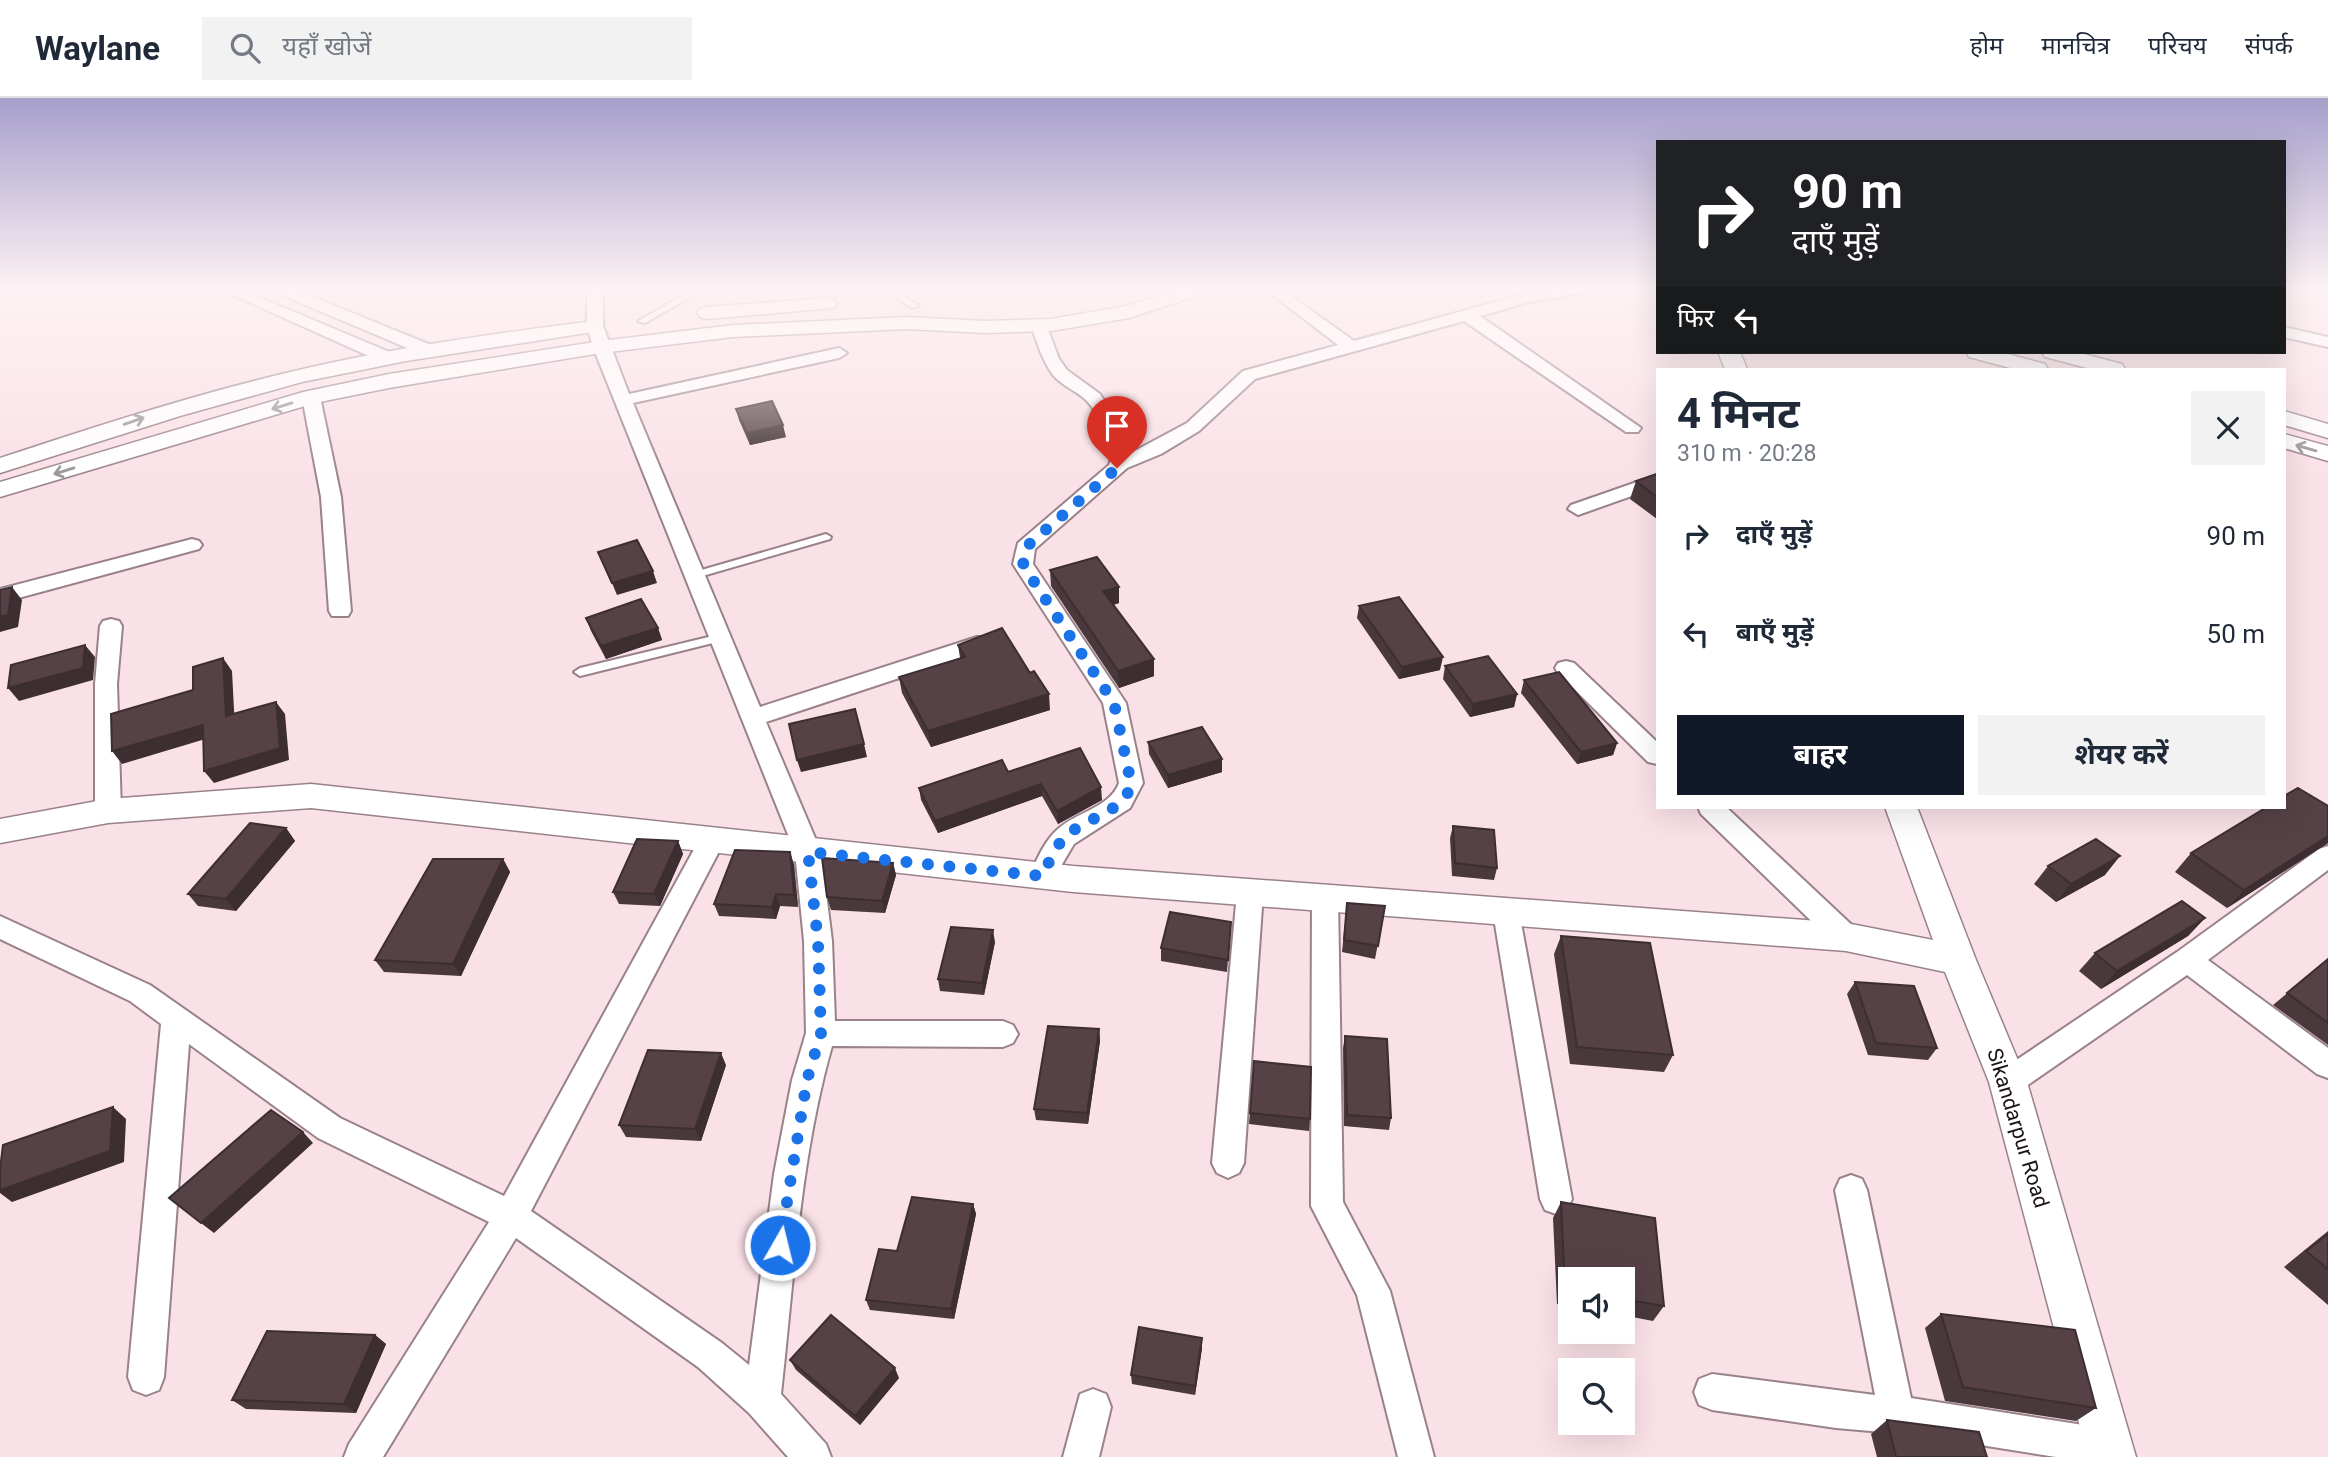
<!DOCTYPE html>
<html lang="hi">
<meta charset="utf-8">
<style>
body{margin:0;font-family:Roboto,"Noto Sans Devanagari",sans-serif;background:#f2f2f3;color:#1f2937;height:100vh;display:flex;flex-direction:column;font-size:26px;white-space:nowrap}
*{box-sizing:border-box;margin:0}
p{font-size:23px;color:#747a83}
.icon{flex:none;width:38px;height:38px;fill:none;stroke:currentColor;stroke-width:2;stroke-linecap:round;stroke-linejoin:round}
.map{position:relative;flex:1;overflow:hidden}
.details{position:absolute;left:1656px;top:270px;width:630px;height:441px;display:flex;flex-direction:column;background:#fff;border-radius:0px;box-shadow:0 7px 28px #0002}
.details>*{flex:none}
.banner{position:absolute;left:1656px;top:42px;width:630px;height:214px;border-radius:0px;box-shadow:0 7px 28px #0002;background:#202124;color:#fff;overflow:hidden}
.buttons{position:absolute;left:1558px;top:1169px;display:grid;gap:14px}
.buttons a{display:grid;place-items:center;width:77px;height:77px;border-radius:0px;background:#fff;box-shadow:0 7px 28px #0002;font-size:35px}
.pin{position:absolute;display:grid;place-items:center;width:60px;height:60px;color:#fff;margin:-72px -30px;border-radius:50% 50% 50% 0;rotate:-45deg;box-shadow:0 0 7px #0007}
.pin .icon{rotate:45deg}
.me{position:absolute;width:77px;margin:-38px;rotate:8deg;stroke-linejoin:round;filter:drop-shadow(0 0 5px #0008)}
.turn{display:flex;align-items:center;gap:24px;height:147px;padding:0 21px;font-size:32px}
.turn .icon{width:91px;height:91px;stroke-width:2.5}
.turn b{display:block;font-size:49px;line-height:60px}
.then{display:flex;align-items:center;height:66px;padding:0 21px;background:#0003;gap:14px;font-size:26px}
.round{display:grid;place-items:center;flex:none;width:74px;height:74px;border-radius:0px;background:#f2f2f3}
.head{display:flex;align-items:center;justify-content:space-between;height:119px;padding:0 21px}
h1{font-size:42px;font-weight:700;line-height:52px}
.cta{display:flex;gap:14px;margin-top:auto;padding:14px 21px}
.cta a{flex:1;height:80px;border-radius:0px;background:#111827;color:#fff;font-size:28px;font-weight:700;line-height:80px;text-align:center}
.cta a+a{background:#f2f2f3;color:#1f2937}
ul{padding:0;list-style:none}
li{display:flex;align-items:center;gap:21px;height:98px;padding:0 21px}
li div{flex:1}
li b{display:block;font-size:26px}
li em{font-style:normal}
header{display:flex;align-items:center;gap:42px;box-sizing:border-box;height:98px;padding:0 35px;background:#fff;border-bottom:2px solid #e0e1e3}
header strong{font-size:33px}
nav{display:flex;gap:38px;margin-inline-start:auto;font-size:24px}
.search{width:490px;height:63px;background:#f2f2f3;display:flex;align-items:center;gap:18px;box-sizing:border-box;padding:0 24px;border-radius:0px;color:#747a83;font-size:26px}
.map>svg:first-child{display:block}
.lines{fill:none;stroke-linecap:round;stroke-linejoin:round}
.service-casing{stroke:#998288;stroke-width:4}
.minor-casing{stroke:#998288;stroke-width:4}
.tertiary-casing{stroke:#998288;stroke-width:3}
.service{fill:#fff;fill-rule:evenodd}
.minor{fill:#fff;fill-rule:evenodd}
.tertiary{fill:#fff;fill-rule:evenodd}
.wall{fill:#49383c}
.shaded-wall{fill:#3c2e31}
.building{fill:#554146;stroke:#3c2e31;stroke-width:2}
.oneway{stroke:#989596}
.route{stroke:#1a73e8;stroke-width:12;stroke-dasharray:0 21.6}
.labels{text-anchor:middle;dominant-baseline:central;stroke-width:7;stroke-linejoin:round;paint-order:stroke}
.near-street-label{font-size:21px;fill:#1b1315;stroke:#fff}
</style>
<header>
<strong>Waylane</strong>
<div class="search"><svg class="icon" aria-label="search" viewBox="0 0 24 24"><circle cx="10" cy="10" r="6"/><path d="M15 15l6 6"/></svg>यहाँ खोजें</div>
<nav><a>होम</a><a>मानचित्र</a><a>परिचय</a><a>संपर्क</a></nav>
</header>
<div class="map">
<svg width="2328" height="1359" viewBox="0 0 2328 1359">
<rect width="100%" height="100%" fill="#fae1e7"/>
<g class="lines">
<defs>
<path id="service" d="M693,192H702L645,225L638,223Z
M885,192H894L919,208L912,210Z
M826,436L831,439L830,441L699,479H691L690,477L691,475Z
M721,536L725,538L726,540L725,542L580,578L574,574L580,570Z"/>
<path id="minor" d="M222,192H242L394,256L396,260L394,264H382Z
M275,192H296L436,249L438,253L430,258L424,257L277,195Z
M587,192H603V228L629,296L839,250L847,255L839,260L633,305L760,609L977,539H993L996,544L993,549L766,624L821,754L832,843L835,923H1003L1013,927L1018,936L1013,945L1003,949L832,948C800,1060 794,1180 781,1296L826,1346L831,1359H788L749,1315L698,1269L516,1140L383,1359H344L349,1346L489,1124L318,1040L189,946L164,1279L159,1292L146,1297L133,1292L128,1279L161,926L130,903L0,841V818L150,887L340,1020L504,1098L703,735L712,732L721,735L725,742L531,1113L722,1245L749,1267L774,1076L792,982L806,935L804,843L795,754L593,249L587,228Z
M1266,192H1283L1354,243L1528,195L1550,192H1584L1582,195L1529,204L1480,218L1641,330L1638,334H1626L1464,223L1255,281L1199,333L1161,356L1127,370L1035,451L1033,466L1126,605L1143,685L1130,710L1074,746L1051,785L1042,788L1033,785L1029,778C1037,762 1044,743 1058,731C1076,714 1110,710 1119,685L1103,605L1013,466L1018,445L1109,367C1116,352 1099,316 1087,303C1077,293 1062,288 1053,277C1042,262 1037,244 1031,227L1039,222L1045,224L1059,261L1067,272L1100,296L1112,314L1131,355L1187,325L1243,273L1338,247Z
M2284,229L2328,239V249L2284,239Z
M311,294L320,299L341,399L351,513L348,518H332L329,513L321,399L302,299Z
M1657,377V389L1578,417L1568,411L1571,407Z
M192,441L199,443L202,447L199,451L0,505V491Z
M111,521L119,523L122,528L117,586L121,713L117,720L108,722L99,720L95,713V586L100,528L103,523Z
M1566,563L1574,565L1657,644V666L1648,664L1558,575L1555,570L1558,565Z
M1698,709H1726L1856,831L1860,839L1856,847L1846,850L1836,847L1701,716Z
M2328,748V772L2208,862L2328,950V980L2317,976L2187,877L2019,993L2008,997L1997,993L1993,984L1997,975L2177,854L2319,751Z
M1250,785L1259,788L1263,795L1244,1065L1239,1075L1228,1080L1217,1075L1212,1065L1237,795L1241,788Z
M1325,789L1334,792L1338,799L1343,1104L1390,1193L1434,1359H1398L1357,1197L1311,1108L1312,799L1316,792Z
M1506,803L1516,806L1519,814L1572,1101L1567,1112L1556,1116L1545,1112L1540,1101L1493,814L1496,806Z
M1851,1077L1862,1081L1867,1092L1911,1300L2109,1331L2122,1336L2127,1349L2123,1359H2056L1917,1337L1836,1330L1712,1312L1699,1307L1694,1294L1699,1281L1712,1276L1875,1297L1835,1092L1840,1081Z
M1093,1291L1106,1296L1111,1309L1099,1359H1063L1080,1296Z"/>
<path id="tertiary" d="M1177,192H1206L1203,196L1129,220L1051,233L985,235L906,231L733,239L601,255L389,290L315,305L0,399V384L303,294L389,276L601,243L733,227L906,219L985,223L1051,221L1126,208Z
M827,200L834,202L837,206L834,210L707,221L700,219L697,215L700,211L707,209Z
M586,224L593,226L596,230L593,234L406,263L302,284L180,318L0,375V360C115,322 230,285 349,261C427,245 507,234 586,224Z
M1718,254H1740L1747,271H1725Z
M1966,254H2000L2045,266L2048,271H2014L1969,259Z
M2042,254H2076L2122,266L2125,271H2091L2045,259Z
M2284,313L2328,326V340L2284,327Z
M2284,336L2328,348V363L2284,350Z
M311,686L1073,768L1846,825L1933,842L1885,709H1917L1976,862L2027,984L2136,1359H2088L1989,984L1945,874L1846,853L1073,794L311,710L108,725L0,745V721L108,701Z"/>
</defs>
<use href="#service" class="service-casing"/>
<use href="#minor" class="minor-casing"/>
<use href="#tertiary" class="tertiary-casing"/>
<use href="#service" class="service"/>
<use href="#minor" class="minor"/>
<use href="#tertiary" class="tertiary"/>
</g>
<path class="wall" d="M736,311L786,339L750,347L739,322Z
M1657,376V421L1630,401L1636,383Z
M1050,472L1119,505L1113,507L1154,561V578L1119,590L1051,488Z
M1359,508L1440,572L1399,581L1357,520Z
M586,520L658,530L662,542L606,561L591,533Z
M958,547L1050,612L931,649L902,595L899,579L960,560Z
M1445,568L1517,596L1514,609L1470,619L1443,581Z
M1524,582L1617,645L1613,657L1577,666L1521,595Z
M1148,644L1222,661V674L1168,690L1149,656Z
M1008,674L1102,702L1058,726L1042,698L938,735L921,702L919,690Z
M2328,708V745L2227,810L2175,774L2191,755Z
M1453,728L1497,770L1494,782L1452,778L1450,740Z
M286,730L295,743L236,813L198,808L188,796Z
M678,743L683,756L660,808L619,806L613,794Z
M790,754L794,767L798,809L780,808L776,821L719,818L714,806Z
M503,761L510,774L461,878L384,874L375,862Z
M893,765L896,777L885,815L831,812L827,799Z
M2048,768L2105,777L2056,804L2034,786Z
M1347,805L1385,808L1375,861L1342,854Z
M2205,820L2188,838L2101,891L2079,873L2095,855Z
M1231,824L1227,874L1161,863V850Z
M1561,838L1673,957L1664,974L1570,966L1554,856Z
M995,844L984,897L940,893L938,881Z
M2328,861V947L2273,907Z
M1855,884L1937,950L1928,962L1868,957L1847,896Z
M1099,931L1100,943L1088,1026L1036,1022L1034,1011Z
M1345,938L1391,1020L1389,1032L1344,1028L1343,950Z
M1254,963L1310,1021L1309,1033L1249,1026Z
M726,967L701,1043L626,1039L619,1027Z
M1561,1104L1664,1208L1653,1223L1622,1217V1181H1570V1208L1557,1206L1553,1120Z
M973,1106L976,1116L954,1221L870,1212L866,1202L897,1153Z
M2328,1133V1207L2284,1169Z
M1941,1216L2096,1310L2076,1323L1945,1303L1925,1230Z
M375,1237L386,1246L356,1315L246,1311L232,1302Z
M1202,1250L1195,1297L1132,1286L1131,1277Z
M790,1262L899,1280L860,1327L796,1272Z
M1887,1322L1987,1359H1877L1871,1336Z"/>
<path class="shaded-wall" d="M783,327L786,339L750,347L747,335Z
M653,473L657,485L617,497L612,485Z
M12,489L22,502L18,529L0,534V519Z
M1119,489V505L1103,510V493Z
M658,530L662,542L606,561L601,548Z
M85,547L95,559L93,582L19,603L8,590Z
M1443,559L1440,572L1399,581L1402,569Z
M223,560L232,573L235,631L226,618Z
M1154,561V578L1119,590L1118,573Z
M1049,596L1050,612L931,649L928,633Z
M1517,596L1514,609L1470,619L1473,606Z
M276,604L285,616L289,662L214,685L204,673Z
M203,627L212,639L122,666L112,653Z
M1617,645L1613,657L1577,666L1581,654Z
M864,646L867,659L801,674L797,662Z
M1222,661V674L1168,690V677Z
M1041,686L1042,698L938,735L935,723Z
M1101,689L1102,702L1058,726L1057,713Z
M286,730L295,743L236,813L226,801Z
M2328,738V745L2227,810L2244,792Z
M678,743L683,756L660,808L654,796Z
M790,754L794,767L798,809L794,797Z
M2120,758L2105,777L2056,804L2071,786Z
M503,761L510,774L461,878L453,866Z
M893,765L896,777L885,815L882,803Z
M776,796L780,808L776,821L772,809Z
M2205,820L2188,838L2101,891L2117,873Z
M993,832L995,844L984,897L982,885Z
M1099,931L1100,943L1088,1026L1087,1015Z
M721,955L726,967L701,1043L695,1031Z
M113,1009L126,1021L124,1064L12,1104L0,1095V1092Z
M303,1034L313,1045L214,1135L201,1125Z
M973,1106L976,1116L954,1221L951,1211Z
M375,1237L386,1246L356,1315L344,1306Z
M1202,1240V1250L1195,1297V1288Z
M895,1270L899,1280L860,1327L855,1318Z"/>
<path class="building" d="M772,303L783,327L747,335L736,311Z
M1657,376V399L1636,383Z
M637,442L653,473L612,485L598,454Z
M1097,459L1119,489L1103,493L1154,561L1118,573L1050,472Z
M12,489L8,517L0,519V492Z
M1399,499L1443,559L1402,569L1359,508Z
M641,501L658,530L601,548L586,520Z
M1002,530L1030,575L1034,573L1049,596L928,633L899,579L965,559L958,547Z
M85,547L83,570L8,590L11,567Z
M1488,558L1517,596L1473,606L1445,568Z
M223,560L226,618L276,604L280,650L204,673L203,627L112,653L111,616L193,592V569Z
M1559,574L1617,645L1581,654L1524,582Z
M855,611L864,646L797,662L789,626Z
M1202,629L1222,661L1168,677L1148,644Z
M1080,650L1101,689L1057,713L1041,686L935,723L919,690L1002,662L1008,674Z
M2298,690L2328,708V738L2244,792L2191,755L2267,709H2284V698Z
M250,725L286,730L226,801L188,796Z
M1453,728L1494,732L1497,770L1455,765Z
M637,741L678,743L654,796L613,794Z
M2096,741L2120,758L2071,786L2048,768Z
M735,752L790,754L794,797L776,796L772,809L714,806Z
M822,760L893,765L882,803L827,799Z
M433,761H503L453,866L375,862Z
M2182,803L2205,820L2117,873L2095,855Z
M1347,805L1385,808L1378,848L1344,842Z
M1170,814L1231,824L1228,862L1161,850Z
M951,829L993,832L982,885L938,881Z
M1561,838L1650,845L1673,957L1577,949Z
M2328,861V925L2287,895Z
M1855,884L1914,888L1937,950L1876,945Z
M1048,928L1099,931L1087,1015L1034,1011Z
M1345,938L1387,941L1391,1020L1347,1017Z
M648,952L721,955L695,1031L619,1027Z
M1254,963L1311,969L1310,1021L1250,1015Z
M113,1009L110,1053L0,1092V1071L3,1047Z
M271,1012L303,1034L201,1125L169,1100Z
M912,1099L973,1106L951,1211L866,1202L879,1151L897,1153Z
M1561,1104L1655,1120L1664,1208L1622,1201V1181H1570V1191H1565Z
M2328,1136V1171L2306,1153Z
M1941,1216L2075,1232L2096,1310L1963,1289Z
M831,1217L895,1270L855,1318L790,1262Z
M1139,1229L1202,1240L1195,1288L1131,1277Z
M267,1233L375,1237L344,1306L232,1302Z
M1887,1322L1979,1334L1987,1359H1896Z"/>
<defs><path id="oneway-shaft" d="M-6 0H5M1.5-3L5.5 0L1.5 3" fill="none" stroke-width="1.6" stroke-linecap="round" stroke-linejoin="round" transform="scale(1.75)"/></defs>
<g class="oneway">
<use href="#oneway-shaft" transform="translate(282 308) rotate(163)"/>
<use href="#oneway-shaft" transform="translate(134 323) rotate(-19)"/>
<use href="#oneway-shaft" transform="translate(2306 350) rotate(-164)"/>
<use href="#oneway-shaft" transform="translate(64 373) rotate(163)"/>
</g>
<linearGradient id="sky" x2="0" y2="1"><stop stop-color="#a69fcb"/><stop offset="0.5" stop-color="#fdf2f4"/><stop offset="1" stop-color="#fdf2f4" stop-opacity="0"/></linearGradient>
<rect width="2328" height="382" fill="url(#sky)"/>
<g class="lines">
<path class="route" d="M780,1147L807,982L821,935L818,843L808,754L1042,778C1049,765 1055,749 1065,739C1085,719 1126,715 1131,685L1114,605L1023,467L1026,449L1117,370"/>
</g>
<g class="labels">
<g class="near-street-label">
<text transform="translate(2018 1030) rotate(73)">Sikandarpur Road</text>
</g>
</g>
</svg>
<div class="buttons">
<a><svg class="icon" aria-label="sound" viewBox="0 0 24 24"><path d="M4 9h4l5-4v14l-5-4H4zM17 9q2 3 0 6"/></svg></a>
<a><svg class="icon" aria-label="search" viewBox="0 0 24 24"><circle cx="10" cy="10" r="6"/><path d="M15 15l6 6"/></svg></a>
</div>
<div class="pin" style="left:1117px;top:370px;background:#d93025"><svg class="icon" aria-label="arrive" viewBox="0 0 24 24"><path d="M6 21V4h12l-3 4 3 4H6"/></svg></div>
<svg class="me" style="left:780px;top:1147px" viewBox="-20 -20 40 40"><circle r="17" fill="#1a73e8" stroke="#fff" stroke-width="3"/><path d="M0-11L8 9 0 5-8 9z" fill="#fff"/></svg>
<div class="banner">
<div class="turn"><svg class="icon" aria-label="right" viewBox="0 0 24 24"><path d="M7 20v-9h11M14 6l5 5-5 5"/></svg><div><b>90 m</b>दाएँ मुड़ें</div></div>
<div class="then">फिर<svg class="icon" aria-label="left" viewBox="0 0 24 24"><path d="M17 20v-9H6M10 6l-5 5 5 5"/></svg></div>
</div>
<section class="details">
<div class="head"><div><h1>4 मिनट</h1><p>310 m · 20:28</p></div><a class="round"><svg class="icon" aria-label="close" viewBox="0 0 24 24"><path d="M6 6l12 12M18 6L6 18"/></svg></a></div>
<ul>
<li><svg class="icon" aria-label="right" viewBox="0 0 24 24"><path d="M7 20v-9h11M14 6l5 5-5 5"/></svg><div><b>दाएँ मुड़ें</b></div><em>90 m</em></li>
<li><svg class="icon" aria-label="left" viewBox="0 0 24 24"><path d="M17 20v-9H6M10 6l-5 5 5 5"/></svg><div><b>बाएँ मुड़ें</b></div><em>50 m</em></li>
</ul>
<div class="cta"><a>बाहर</a><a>शेयर करें</a></div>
</section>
</div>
